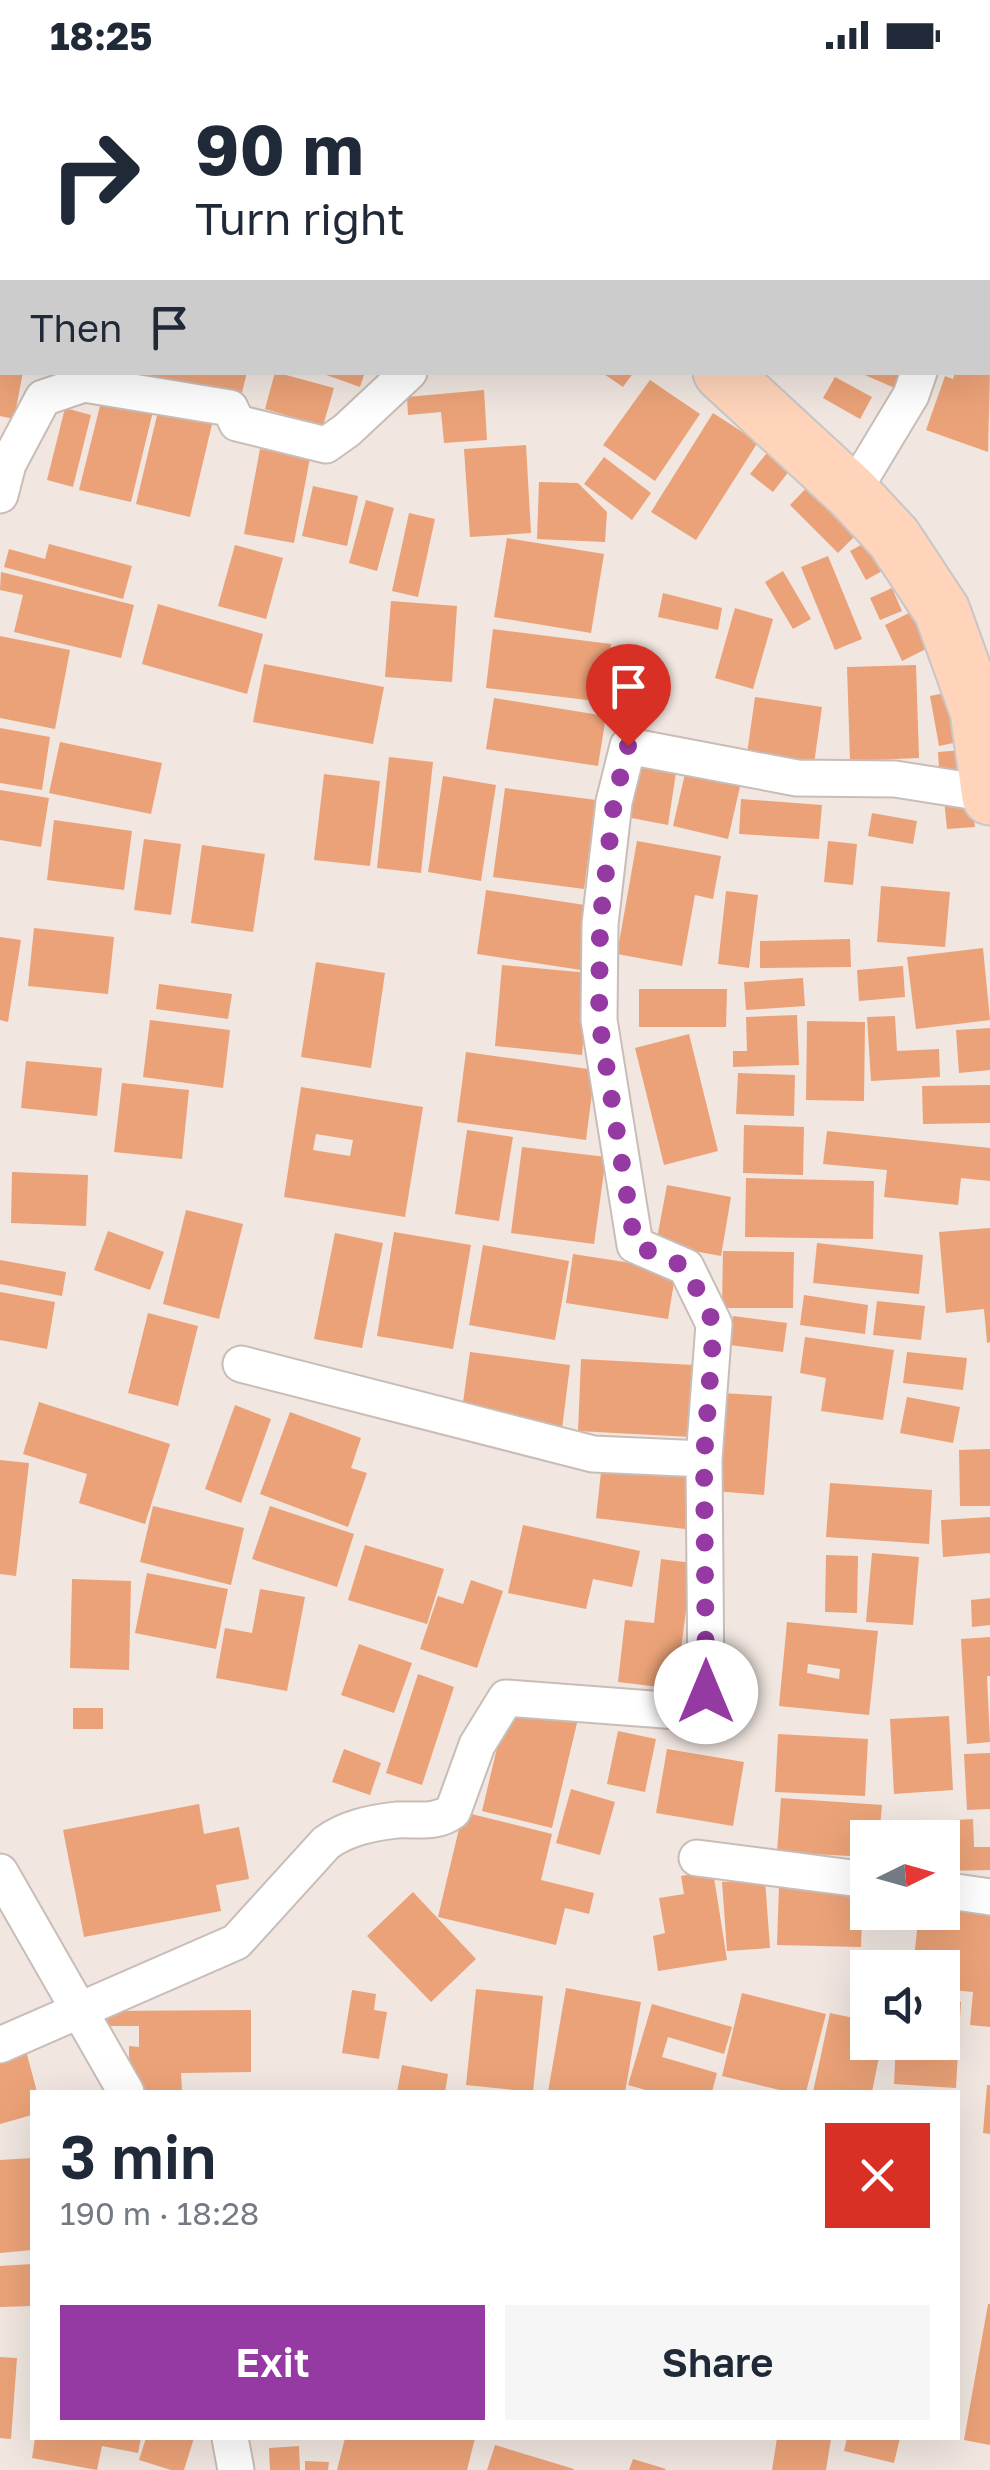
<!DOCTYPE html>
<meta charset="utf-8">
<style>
body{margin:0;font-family:"Golos Text",sans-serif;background:#f6f6f7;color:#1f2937;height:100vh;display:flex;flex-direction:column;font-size:38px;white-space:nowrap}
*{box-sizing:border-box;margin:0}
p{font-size:32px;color:#747a83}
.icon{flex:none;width:55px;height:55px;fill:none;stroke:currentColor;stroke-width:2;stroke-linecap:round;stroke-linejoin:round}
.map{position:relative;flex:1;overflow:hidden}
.sheet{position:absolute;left:30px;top:2020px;width:930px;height:350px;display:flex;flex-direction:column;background:#fff;border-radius:0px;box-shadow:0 10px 40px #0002}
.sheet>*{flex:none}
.top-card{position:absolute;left:0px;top:0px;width:990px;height:305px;box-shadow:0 10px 40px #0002;background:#fff;color:#1f2937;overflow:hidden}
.needle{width:65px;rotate:85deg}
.buttons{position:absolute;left:850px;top:1750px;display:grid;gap:20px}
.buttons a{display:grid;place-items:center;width:110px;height:110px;border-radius:0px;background:#fff;box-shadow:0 10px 40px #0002;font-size:50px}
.pin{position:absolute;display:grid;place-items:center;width:85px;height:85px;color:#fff;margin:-102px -42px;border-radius:50% 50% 50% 0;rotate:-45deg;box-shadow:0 0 10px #0007}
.pin .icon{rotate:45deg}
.me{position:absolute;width:110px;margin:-55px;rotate:0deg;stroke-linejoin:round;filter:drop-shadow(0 0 8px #0008)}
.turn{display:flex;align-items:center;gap:35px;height:210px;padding:0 30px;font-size:45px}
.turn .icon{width:130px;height:130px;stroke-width:2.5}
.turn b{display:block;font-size:70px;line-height:85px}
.then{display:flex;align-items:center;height:95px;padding:0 30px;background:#0003;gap:20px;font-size:38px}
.round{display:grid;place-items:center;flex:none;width:105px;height:105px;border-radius:0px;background:#f6f6f7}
.headline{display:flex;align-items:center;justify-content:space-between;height:170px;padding:0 30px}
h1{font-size:60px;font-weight:600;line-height:75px}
.button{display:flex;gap:20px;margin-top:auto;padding:20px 30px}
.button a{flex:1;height:115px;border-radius:0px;background:#9539a3;color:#fff;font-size:40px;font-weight:600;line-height:115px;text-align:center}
.button a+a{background:#f6f6f7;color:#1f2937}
.status{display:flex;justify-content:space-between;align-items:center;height:70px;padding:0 50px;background:#fff;direction:ltr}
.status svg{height:28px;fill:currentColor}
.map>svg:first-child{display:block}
.building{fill:#eba278;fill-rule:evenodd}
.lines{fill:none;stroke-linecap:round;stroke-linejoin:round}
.minor-casing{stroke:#c8bdb7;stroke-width:39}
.primary-casing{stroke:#c8c7c7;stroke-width:59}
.minor{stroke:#fff;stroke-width:35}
.primary{stroke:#ffd4bb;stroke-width:55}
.route{stroke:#9539a3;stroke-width:18;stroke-dasharray:0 32.4}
</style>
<div class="status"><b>18:25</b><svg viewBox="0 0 49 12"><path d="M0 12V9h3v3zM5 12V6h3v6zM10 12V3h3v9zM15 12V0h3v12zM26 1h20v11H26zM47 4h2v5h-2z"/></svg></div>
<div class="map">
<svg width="990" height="2400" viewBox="0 0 990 2400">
<rect width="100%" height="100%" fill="#f1e6e0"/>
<path class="building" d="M0,302H23L14,349L0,346Z
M137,302H247L240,331Z
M275,302L334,318L323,356L265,339Z
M318,302H365L360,317Z
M601,302H634L623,317Z
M858,302H904L897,319Z
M955,302H990L988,382L926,360L945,306L953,309Z
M835,307L872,327L860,349L823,328Z
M650,310L700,344L655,411L603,375Z
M484,320L487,370L444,373L441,342L408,345L407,327Z
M103,324L154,337L131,432L79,420Z
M159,337L213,350L190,447L136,434Z
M65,338L91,345L73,417L47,410Z
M713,343L758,372L696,470L651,442Z
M774,374L796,392L773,422L750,404Z
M526,375L531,463L470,467L464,379Z
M260,379L310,388L294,473L244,464Z
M604,387L651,423L632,450L584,414Z
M814,410L862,459L838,483L790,435Z
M539,412L578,413L607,442L605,472L537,469Z
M313,416L358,426L347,476L302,466Z
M366,430L394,438L377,501L349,493Z
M409,443L435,449L418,527L392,521Z
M507,468L604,484L591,563L494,547Z
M868,471L884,500L866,510L850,481Z
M49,474L132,496L123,529L4,497L9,479L45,489Z
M235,475L283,488L266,549L218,536Z
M828,486L862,569L835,580L801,497Z
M783,501L811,549L793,559L765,512Z
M1,502L134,535L121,588L14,562L23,525L0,520Z
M892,518L902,541L880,550L870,528Z
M663,523L722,538L718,560L658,547Z
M391,531L457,536L452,612L385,607Z
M158,534L263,564L247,624L142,594Z
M735,538L773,549L753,619L715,608Z
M915,540L932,576L902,591L885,555Z
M493,559L611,574L604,632L486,618Z
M0,566L70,580L55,659L0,648Z
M264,594L384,617L373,674L253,652Z
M916,595L919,688L850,691L847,597Z
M954,621L963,671L939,676L930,626Z
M755,627L822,637L813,701L746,691Z
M494,628L606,646L598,696L486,679Z
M0,658L50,667L42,720L0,713Z
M60,672L162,693L151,744L49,723Z
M963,680L964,711L940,713L938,682Z
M389,687L433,692L421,803L377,798Z
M631,688L677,696L668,755L621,746Z
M687,695L742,708L728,769L673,756Z
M324,704L380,711L370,796L314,790Z
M443,706L496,715L481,811L428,802Z
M505,718L596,730L584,819L493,807Z
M0,720L49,728L41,777L0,770Z
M972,728L975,757L947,759L944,730Z
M741,729L822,735L819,769L739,764Z
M872,743L917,751L913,774L868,766Z
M54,750L132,761L124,820L47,810Z
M144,769L181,774L171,845L134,840Z
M637,771L721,786L713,829L695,825L682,896L617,884Z
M828,771L857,774L853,815L824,812Z
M202,775L265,784L253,862L191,853Z
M881,816L950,822L945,877L877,872Z
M486,820L591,836L581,900L477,884Z
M726,821L758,825L749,898L718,894Z
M34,858L114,867L108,924L28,916Z
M0,867L21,870L8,952L0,950Z
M850,869L851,897L760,898V871Z
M983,878L990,950L916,959L907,887Z
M316,892L385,903L371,998L301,987Z
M502,895L589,903L582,985L495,976Z
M903,896L905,927L859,931L857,900Z
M803,908L805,936L746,940L744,912Z
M159,914L232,924L228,949L156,939Z
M639,919H727L726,957H639Z
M797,945L799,995L733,997V981H747L746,947Z
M895,946L897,981L939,979L940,1007L871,1011L867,947Z
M150,950L230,960L223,1018L143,1007Z
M807,951L865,952L864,1031L806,1030Z
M990,958V1000L959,1003L956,960Z
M689,964L718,1081L664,1095L635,978Z
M466,982L595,1000L586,1070L457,1052Z
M26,991L102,998L97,1046L21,1038Z
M738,1003L795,1005L794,1046L736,1044Z
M122,1013L189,1020L182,1089L114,1082Z
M990,1015V1053L923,1054L922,1016Z
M301,1017L423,1037L405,1147L284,1127ZM316,1064L353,1070L350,1086L313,1080Z
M744,1055L804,1057L803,1105L743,1103Z
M467,1060L513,1067L499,1151L455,1144Z
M827,1061L990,1078V1111L961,1108L958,1135L884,1127L887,1100L823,1094Z
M522,1077L606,1087L594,1174L511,1163Z
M12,1102L88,1105L86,1156L11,1153Z
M746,1108L874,1111L873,1169L745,1167Z
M667,1115L731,1127L721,1186L656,1174Z
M186,1140L243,1154L219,1249L163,1234Z
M990,1158V1272L987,1273L984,1239L946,1243L939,1162Z
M108,1161L164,1182L150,1220L94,1200Z
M394,1162L471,1175L453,1279L377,1266Z
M335,1163L383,1173L362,1278L314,1269Z
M817,1173L923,1185L919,1224L813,1213Z
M483,1175L569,1191L555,1270L469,1255Z
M723,1181L794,1182L793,1238H722Z
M573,1184L676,1200L668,1249L566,1233Z
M0,1190L66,1202L62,1226L0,1214Z
M0,1222L55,1232L47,1279L0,1270Z
M804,1225L868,1235L865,1264L800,1255Z
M877,1231L925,1236L921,1270L873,1265Z
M148,1243L198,1256L178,1336L128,1323Z
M733,1246L787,1253L783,1282L730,1275Z
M805,1267L894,1280L883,1350L821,1341L826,1308L800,1303Z
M470,1282L570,1295L562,1359L461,1347Z
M907,1282L967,1288L963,1320L903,1313Z
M581,1289L694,1295L691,1367L578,1361Z
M721,1323L772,1326L764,1425L714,1421Z
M907,1327L960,1337L953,1373L900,1363Z
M39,1332L170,1374L145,1454L79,1433L87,1404L23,1384Z
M235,1335L271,1349L241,1433L205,1419Z
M290,1342L361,1368L351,1398L367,1403L348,1457L260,1424Z
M990,1379V1436H960L959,1380Z
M0,1390L29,1393L16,1506L0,1504Z
M602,1393L691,1404L685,1459L596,1448Z
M830,1413L932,1420L929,1474L826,1467Z
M153,1436L244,1458L231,1515L140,1492Z
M270,1436L354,1464L337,1517L252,1489Z
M990,1447V1483L943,1487L941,1450Z
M523,1455L640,1481L632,1517L593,1509L586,1539L508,1523Z
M365,1475L444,1499L427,1554L348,1530Z
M872,1483L919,1487L913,1555L866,1552Z
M826,1485L858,1486L857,1543L825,1542Z
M661,1489L692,1493L676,1619L618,1612L625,1550L654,1553Z
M147,1503L228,1519L216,1579L135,1563Z
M72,1509L131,1511L129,1600L70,1598Z
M471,1510L503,1521L477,1598L420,1579L438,1526L463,1534Z
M260,1519L305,1527L287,1621L216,1608L225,1558L252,1563Z
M990,1528V1555L972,1557L971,1530Z
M787,1552L878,1561L869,1645L779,1636ZM808,1594L840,1599L839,1609L807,1603Z
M990,1567V1606H987L990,1672L967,1674L961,1569Z
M359,1574L412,1593L394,1643L341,1625Z
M418,1604L454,1617L422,1715L386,1703Z
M507,1636L577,1653L552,1758L482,1741Z
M73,1638H103V1659H73Z
M949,1646L953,1720L894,1724L890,1649Z
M618,1661L656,1669L645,1722L607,1714Z
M778,1664L868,1669L865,1726L775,1722Z
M344,1679L381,1693L370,1725L332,1712Z
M667,1679L744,1692L733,1756L656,1743Z
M990,1683V1739L967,1740L964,1684Z
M571,1719L615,1732L600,1785L556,1773Z
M781,1728L882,1735L879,1768H868V1787L777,1782Z
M199,1734L204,1764L239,1757L249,1809L216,1815L221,1841L84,1867L63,1760Z
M463,1742L552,1764L541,1810L594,1823L589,1844L565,1838L556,1875L438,1847Z
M973,1749L974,1777H990V1800L942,1801V1768H938V1751Z
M713,1801L727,1890L658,1901L653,1866L665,1863L659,1828L684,1824L681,1806Z
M765,1810L770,1878L727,1881L722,1812Z
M779,1815L863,1819L861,1877L777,1875Z
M413,1822L476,1889L431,1932L367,1866Z
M942,1831L990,1836V1957L970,1955L973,1922L942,1919V1898H913L919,1842H942Z
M566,1918L641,1932L625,2022H548Z
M476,1919L543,1926L533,2022L466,2015Z
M352,1920L376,1924L374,1940L387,1942L379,1989L342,1983Z
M742,1923L826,1944L806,2022H788L722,2006Z
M942,1931L961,1932L956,2018L894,2014L896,1972H942Z
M652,1934L732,1957L724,1984L668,1967L662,1987L717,2003L712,2022H653L628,2015Z
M251,1940V2002L181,2003L182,2022H129V1976L139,1977V1956H106V1941Z
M830,1943L868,1951V1972H882L872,2022H813Z
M24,1973L37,2022H32V2045L0,2054V1979Z
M402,1995L448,2004L445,2022H397Z
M987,2015H990V2064L983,2063Z
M32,2088V2180L0,2183V2090Z
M32,2194V2236L0,2237V2196Z
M988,2234H990V2375L964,2370Z
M0,2287L17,2288L11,2369L0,2368Z
M35,2368H141L138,2383L102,2376L97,2400L32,2388Z
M146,2368H194L184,2400H171L139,2390Z
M345,2368H475L467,2400H337Z
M777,2368L831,2369L826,2400H772Z
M847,2368H900L894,2393L844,2381Z
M495,2375L574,2399L573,2400H487Z
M299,2376L300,2400H270L269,2378Z
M633,2389L666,2399L665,2400H629Z
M305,2391L329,2392L328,2400H305Z"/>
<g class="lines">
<defs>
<path id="minor" d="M880,0V2
M0,272L2,273
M852,423L911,325L919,302
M0,425L8,394L43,328L84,314L230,338L237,353L326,375L347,360L409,302
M241,1294L593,1384L704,1389
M697,1788L868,1810
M0,1802L126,2022
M942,1820L990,1827
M0,1975L236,1872L326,1773C346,1758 371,1753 397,1750C417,1749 436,1754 453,1741L477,1675L506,1628L691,1642L706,1623L704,1389L714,1254L686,1197L635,1175L599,950L600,854L614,732L628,676L797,708L895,709L990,724
M230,2368L236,2400"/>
<path id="primary" d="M391,0L394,2
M721,302L852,423L894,468L942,541L978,641L990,727"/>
</defs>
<use href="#minor" class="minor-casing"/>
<use href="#primary" class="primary-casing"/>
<use href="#minor" class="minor"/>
<use href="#primary" class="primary"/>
</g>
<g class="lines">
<path class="route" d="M628,676L614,732L600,854L599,950L635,1175L686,1197L714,1254L704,1388L706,1622"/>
</g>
</svg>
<div class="buttons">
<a><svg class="needle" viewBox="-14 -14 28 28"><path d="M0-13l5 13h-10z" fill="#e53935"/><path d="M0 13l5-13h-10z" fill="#747a83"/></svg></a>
<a><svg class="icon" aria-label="sound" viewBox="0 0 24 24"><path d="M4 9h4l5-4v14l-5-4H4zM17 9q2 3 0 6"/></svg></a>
</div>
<div class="pin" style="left:628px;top:676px;background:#d93025"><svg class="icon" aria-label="arrive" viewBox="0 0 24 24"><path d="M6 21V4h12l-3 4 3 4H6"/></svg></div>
<svg class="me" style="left:706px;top:1622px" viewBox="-20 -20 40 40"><circle r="19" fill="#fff"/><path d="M0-13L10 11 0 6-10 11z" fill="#9539a3"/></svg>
<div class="top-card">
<div class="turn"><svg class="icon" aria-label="right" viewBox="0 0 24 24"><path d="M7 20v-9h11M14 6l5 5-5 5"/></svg><div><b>90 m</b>Turn right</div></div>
<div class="then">Then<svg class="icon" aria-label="arrive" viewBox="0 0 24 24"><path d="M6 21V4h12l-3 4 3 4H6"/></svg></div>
</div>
<section class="sheet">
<div class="headline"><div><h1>3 min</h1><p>190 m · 18:28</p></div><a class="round" style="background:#d93025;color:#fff"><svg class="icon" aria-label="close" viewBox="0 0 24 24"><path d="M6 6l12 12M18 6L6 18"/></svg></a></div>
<div class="button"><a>Exit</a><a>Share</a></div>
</section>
</div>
